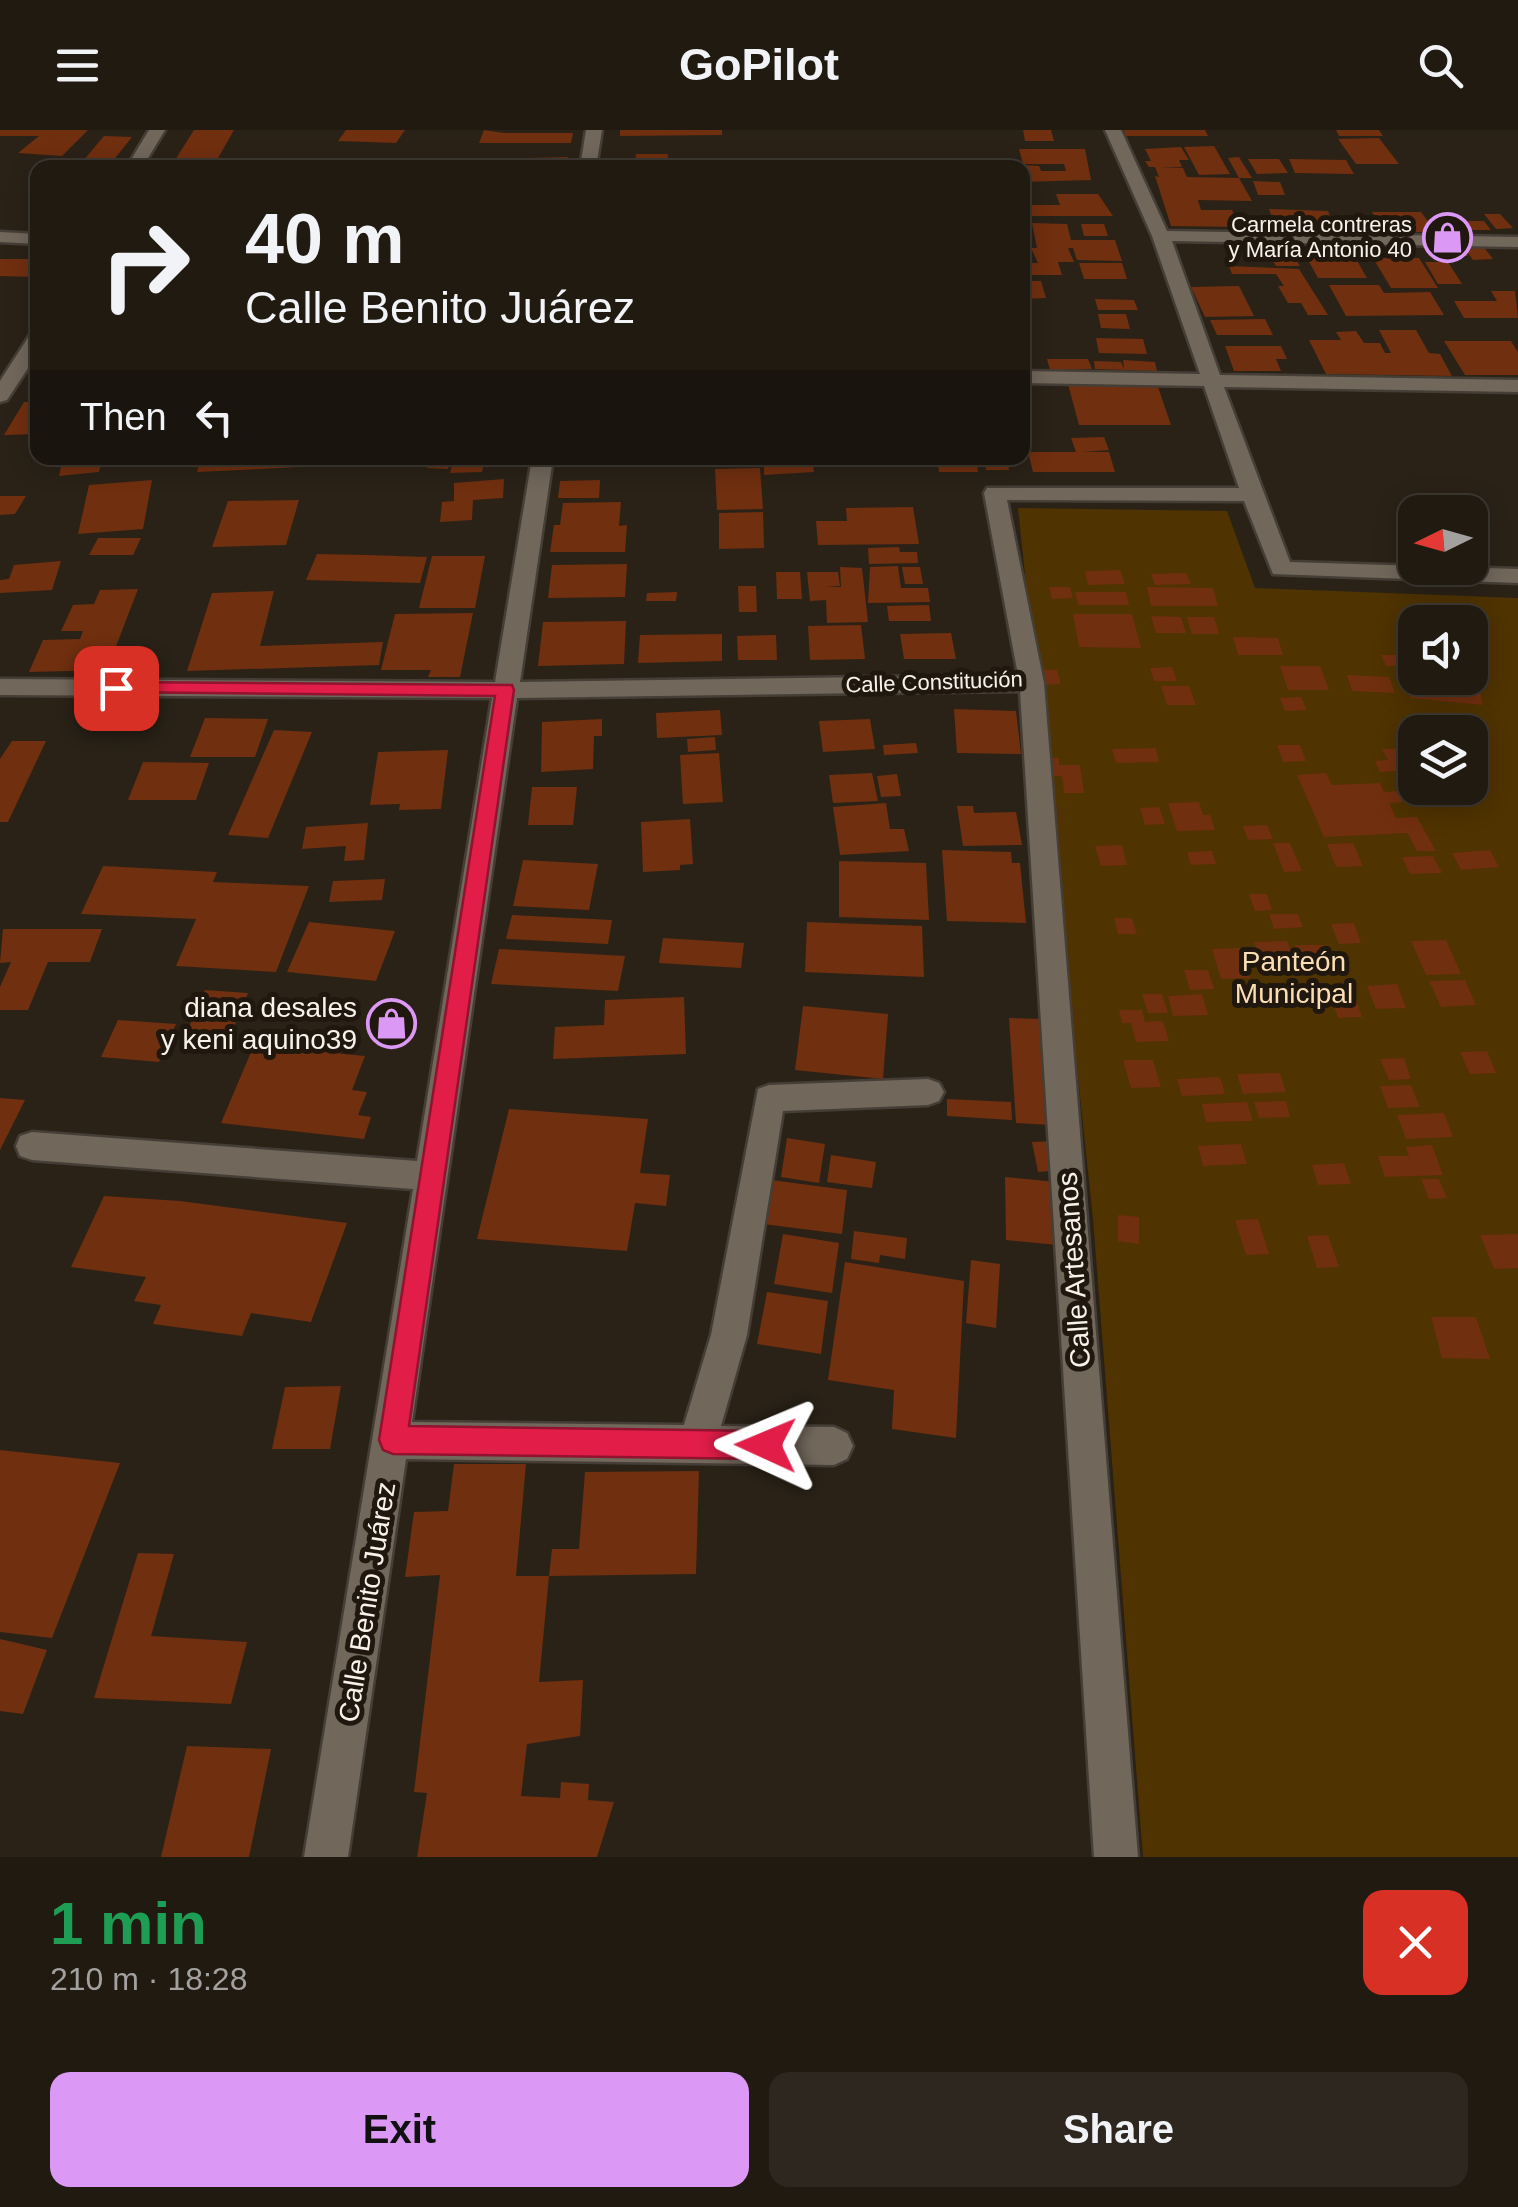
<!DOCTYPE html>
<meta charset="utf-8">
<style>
body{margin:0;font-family:Arial,sans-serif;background:#2d271f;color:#f1f3f6;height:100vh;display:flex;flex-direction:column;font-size:38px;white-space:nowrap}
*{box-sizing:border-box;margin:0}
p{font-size:32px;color:#a2a19f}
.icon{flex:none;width:55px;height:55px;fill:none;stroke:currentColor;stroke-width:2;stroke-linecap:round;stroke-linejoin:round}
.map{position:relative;height:1727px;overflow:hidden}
.details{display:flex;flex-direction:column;background:#201a11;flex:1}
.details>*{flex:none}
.banner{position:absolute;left:30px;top:30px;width:1000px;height:305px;border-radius:20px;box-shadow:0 5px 25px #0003,0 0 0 2px #3d3831;background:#201a11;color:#f1f3f6;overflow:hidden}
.needle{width:65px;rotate:265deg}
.tools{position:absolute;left:1398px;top:365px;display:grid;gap:20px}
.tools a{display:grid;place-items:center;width:90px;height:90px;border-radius:20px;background:#201a11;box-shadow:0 5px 25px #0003,0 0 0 2px #3d3831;font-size:50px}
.pin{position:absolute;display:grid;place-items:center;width:85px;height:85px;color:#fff;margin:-42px;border-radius:20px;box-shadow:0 5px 15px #0006}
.me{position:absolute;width:110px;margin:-55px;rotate:271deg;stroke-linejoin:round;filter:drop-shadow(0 0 8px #0008)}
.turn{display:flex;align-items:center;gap:35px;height:210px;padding:0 50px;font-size:45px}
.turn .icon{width:130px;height:130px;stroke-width:2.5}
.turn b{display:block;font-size:70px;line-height:85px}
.then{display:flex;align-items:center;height:95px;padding:0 50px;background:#0003;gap:20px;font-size:38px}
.round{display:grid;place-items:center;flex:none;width:105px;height:105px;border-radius:20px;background:#2d271f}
.overview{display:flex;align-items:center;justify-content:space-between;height:170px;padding:0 50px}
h1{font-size:60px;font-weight:800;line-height:75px;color:#1e9e55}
.button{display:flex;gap:20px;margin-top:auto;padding:20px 50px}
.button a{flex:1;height:115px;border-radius:20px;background:#db99f5;color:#111;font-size:40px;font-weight:800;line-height:115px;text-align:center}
.button a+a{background:#2d271f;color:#f1f3f6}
header{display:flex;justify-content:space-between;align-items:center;height:130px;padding:0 50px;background:#201a11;font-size:45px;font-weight:800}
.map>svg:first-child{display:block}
.green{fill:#4f3300;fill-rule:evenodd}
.building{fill:#702f0f}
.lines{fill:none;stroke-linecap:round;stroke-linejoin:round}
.minor-casing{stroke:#453e36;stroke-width:5}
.minor{fill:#71675b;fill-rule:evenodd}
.route{fill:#e11d48;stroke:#92132f;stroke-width:2.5}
.labels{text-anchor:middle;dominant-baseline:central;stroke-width:10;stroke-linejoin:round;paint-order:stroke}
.far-poi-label{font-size:22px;fill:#f8f2eb;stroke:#20180e;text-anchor:end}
.far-street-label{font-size:22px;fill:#f8f2eb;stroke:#20180e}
.park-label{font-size:28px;fill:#fcdeb5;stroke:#20180e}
.poi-label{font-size:28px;fill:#f8f2eb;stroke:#20180e;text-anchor:end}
.street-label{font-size:28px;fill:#f8f2eb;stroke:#20180e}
</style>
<header><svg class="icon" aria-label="menu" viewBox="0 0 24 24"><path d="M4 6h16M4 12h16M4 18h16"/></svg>GoPilot<svg class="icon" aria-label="search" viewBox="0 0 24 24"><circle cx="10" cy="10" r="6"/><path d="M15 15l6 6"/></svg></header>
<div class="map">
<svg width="1518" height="1727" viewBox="0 0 1518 1727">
<rect width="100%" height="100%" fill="#2a2217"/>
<path class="green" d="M1018,378L1227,381L1255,458L1518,468V1727H1143L1093,1089ZM1415,492H1470V548H1415ZM1415,602H1470V658H1415Z"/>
<path class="building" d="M0,0H88L62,26L18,23L39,6H0Z
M194,0H234L217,30H175Z
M346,0H405L396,13L338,11Z
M484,0L504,3H573L571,13H479Z
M620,0H722V5L620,6Z
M1023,0H1051L1054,11H1025Z
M1124,0H1205L1208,6H1126Z
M1336,0H1379L1383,6H1339Z
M104,6L132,7L112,32L83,31Z
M1379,8L1399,34H1356L1338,9Z
M1214,16L1230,44L1199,45L1184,17Z
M1181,17L1189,30H1179L1182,37L1160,38H1183L1187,47L1239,48L1252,71L1198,70L1201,80H1232L1240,97L1171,96L1155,46L1159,47L1155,37H1149L1145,31H1151L1145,19Z
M1019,19H1085L1091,50L1022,52V35L1039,36L1041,41H1066L1064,34H1023Z
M636,24H668L667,38H613L614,34H635Z
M568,27V38H492L493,29Z
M1239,27L1252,48H1239L1228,28Z
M1248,29H1279L1288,43L1257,44Z
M1289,29L1346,30L1354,44L1295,43Z
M1253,51L1280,52L1285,65H1258Z
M1056,64H1098L1113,86H1022V75H1060Z
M1269,79L1328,81L1336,101L1276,99Z
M1372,82H1421L1436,102H1385Z
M1484,84H1500L1513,98L1496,99Z
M1455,91H1484L1491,100H1461Z
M1032,93L1067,94L1071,110H1115L1122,131L1077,130L1073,118H1068L1074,132H1058L1062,145H1022V133H1038L1031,118H1037Z
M1081,94H1104L1108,106H1084Z
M1264,115H1287L1300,136H1276Z
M1439,115H1482L1493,129L1473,130L1462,115L1468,126H1445Z
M1351,120L1367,148H1318L1303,121Z
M1373,128H1419L1438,158H1391Z
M0,129H38V143L35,147L0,146Z
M1425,132H1448L1462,154H1438Z
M1079,133H1122L1127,149H1084Z
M1229,136L1299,139L1328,185H1308L1301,173H1288L1278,156H1284L1276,144H1232Z
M1022,151H1041L1046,168L1022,169Z
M1329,155H1379L1384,163L1430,162L1444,185L1346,186Z
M1239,156L1254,186L1205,187L1191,157Z
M1491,161H1515L1518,188H1464L1454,171H1497Z
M1095,169L1134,170L1138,180H1098Z
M1098,184H1126L1130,199L1101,198Z
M1265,189L1273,205H1217L1210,190Z
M1379,200H1416L1429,223L1440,224L1452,246L1326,244L1309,210H1341L1336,202L1356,201L1364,213H1380L1385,223H1391Z
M1096,208L1143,209L1147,224L1099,223Z
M1444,211H1511L1518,222V245H1465Z
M1225,216H1281L1287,229H1276L1281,241H1234Z
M1047,229H1088L1092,239L1050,240Z
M1123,230L1155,232L1157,241L1095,239L1094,231L1121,232L1124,239Z
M1068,254H1157L1171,295H1079Z
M24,272H38V304L4,305Z
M1104,307L1109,320L1083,322H1109L1115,342H1033L1028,322H1076L1071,308Z
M201,328H303L301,337L197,342Z
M374,328H419V331L373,334Z
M430,328H451L448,339L427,338Z
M454,328H485L482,342L450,343Z
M644,328H694V334L645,336Z
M764,328H812L814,342L764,345Z
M937,328H976L978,342H939Z
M984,328H1007L1009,340H986Z
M101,333L99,342L59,346L61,337Z
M760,338L763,379L717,380L715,339Z
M504,349L503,368L473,370L472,390L440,392L442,372L454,371V353Z
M152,350L143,399L78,404L89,355Z
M600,350L599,368H558L560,351Z
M0,366H26L15,384L0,385Z
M299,370L286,415L212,417L228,371Z
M621,372L619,396L627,395L625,422H550L554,395H560L563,373Z
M913,377L919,414L818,415L816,391H847L846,378Z
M763,382L764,418L719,419V383Z
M98,408H141L133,425H89Z
M899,417L900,422H917L918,433L869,434L868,418Z
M317,424L367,425L427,427L420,453L306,450Z
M432,426H485L475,478H419Z
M61,431L52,460L0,463V450L9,449L14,435Z
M627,434L625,467L548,468L552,435Z
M898,436L901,458H928L930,472L868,473L870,437Z
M840,437L862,438L868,492L827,493L826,470L810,471L807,442H838L840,456L824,457H841Z
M902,437H920L923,454H905Z
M1120,440L1125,454L1088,455L1085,441Z
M776,442H800L802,469H777Z
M1186,443L1191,454L1155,455L1151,444Z
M738,456H756L757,482H739Z
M1049,457H1070L1073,468L1052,469Z
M1147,457L1213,458L1218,476H1151Z
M138,459L107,540L29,542L43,510L80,509L83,501H61L73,475L94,474L100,460Z
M274,461L260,516L383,512L379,535L187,541L212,463Z
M677,462L676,471H646L647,463Z
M1075,462H1126L1129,475H1078Z
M929,475L931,491H889L887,476Z
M473,483L460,547H428L431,540H381L395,484Z
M1073,484H1132L1141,518L1079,517Z
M1151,486L1181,487L1186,503H1156Z
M1187,487H1214L1219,504H1192Z
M626,491L624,534L538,536L543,492Z
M861,495L865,529L810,530L808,496Z
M951,503L956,529H904L900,504Z
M722,504V531L638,533L640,505Z
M776,505L777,530H738L737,506Z
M1233,507L1278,508L1283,525H1238Z
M1381,525H1415V536H1386Z
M1280,536H1320L1329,560H1288Z
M1172,537L1177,551H1154L1150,538Z
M1038,540H1057L1061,554L1042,555Z
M1347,545L1389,547L1395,563L1352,561Z
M1408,550L1479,558L1483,575L1411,568Z
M1161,556H1189L1196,575H1167Z
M1301,567L1307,580L1285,581L1280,568Z
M954,579L1016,581L1021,624L957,623Z
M720,580L722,605L657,608L656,583Z
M205,588L268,589L255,627H190Z
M602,589V606H594L593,639L541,642L542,592Z
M870,589L875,619L823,622L819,591Z
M274,600L312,602L268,708L228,705Z
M715,607L716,620L688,622L687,609Z
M12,611H46L8,692H0V629Z
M916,613L918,623L884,625L883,615Z
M1277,615H1300L1306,631L1283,632Z
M1156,618L1159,632L1116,633L1112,619Z
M1408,618L1415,640L1380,642L1375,631L1388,630L1382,619Z
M448,620L441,679L399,680L400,674L370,675L378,622Z
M719,623L723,672L683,674L680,625Z
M1048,628H1059V635H1080L1084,663H1064L1062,646H1050Z
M143,632L209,633L196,670H128Z
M872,643L878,671L833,673L829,645Z
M1326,643L1332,655L1380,653L1384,662L1398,661L1403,672L1389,673L1396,688L1417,687L1436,721H1417L1408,703L1324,707L1297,645Z
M897,644L901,666L881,667L877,646Z
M532,657H577L573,695H528Z
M1199,672L1203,685H1210L1215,700L1177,701L1168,673Z
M886,673L890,699H904L909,721L840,725L833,677Z
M957,676H973L974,683L1016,682L1022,715L963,716Z
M1159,677L1165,694L1145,695L1140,678Z
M690,689L693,734L680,735V740L643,742L641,692Z
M368,693L364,730L344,731L346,716L302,719L306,697Z
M1267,695L1273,709L1248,710L1243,696Z
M1273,713H1290L1302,741L1284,742Z
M1353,713L1363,736L1336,737L1327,714Z
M1122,715L1127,735L1101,736L1095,716Z
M942,720L1011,722L1012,733H1020L1026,793L947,791Z
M1490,720L1499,737L1461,740L1452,723Z
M1212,721L1216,734L1191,735L1187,722Z
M1433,726L1442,743L1410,744L1402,727Z
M523,730L598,734L589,780L513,776Z
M839,731L926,733L929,790L839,787Z
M103,736L217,742L213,752L309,756L276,842L176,836L196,789L81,784Z
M385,749L382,770L329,772L333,751Z
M1249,764H1267L1272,780L1255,781Z
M1269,784H1298L1303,797L1274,799Z
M512,785L612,790L608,814L506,809Z
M1114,788H1132L1137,804H1118Z
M309,792L395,801L376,851L287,842Z
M807,792L922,796L924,847L805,842Z
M1354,793L1361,813L1339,814L1331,794Z
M3,799H102L90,832H48L28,880H0V857L11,832L0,833Z
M663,808L744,813L741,838L659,833Z
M1446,810L1461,844L1426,845L1411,811Z
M1287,811L1292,825L1259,826L1254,812Z
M1295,815H1325L1333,835L1303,836Z
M1240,818L1250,848L1221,849L1212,819Z
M499,819L625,826L618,861L491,854Z
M1184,840H1208L1214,859L1190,860Z
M1465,850L1476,875L1441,877L1429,851Z
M1397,854L1406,878L1376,879L1367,856Z
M205,860L248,863L228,911L185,906Z
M1142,864H1162L1168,883H1148Z
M1202,864L1208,885L1173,886L1168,866Z
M1355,866L1362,887L1338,888L1331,867Z
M684,867L686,924L553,929L555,897L604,895L605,870Z
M803,876L888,884L883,949L795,940Z
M1119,880H1142L1145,892L1163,891L1169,911L1136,912L1131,893H1122Z
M1009,888L1043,889L1052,995L1016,993Z
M118,890L176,894L159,932L101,927Z
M254,915L365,926L352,960L367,962L358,985L371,987L364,1009L221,993Z
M1487,921L1496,943L1470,944L1460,922Z
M1404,928L1411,949L1389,950L1380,929Z
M1123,930H1153L1161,957L1131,958Z
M1280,943L1286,962L1243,964L1237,944Z
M1220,947L1225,964L1182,966L1177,949Z
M1411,955L1420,977L1388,978L1380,956Z
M0,968L25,970L0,1020Z
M947,969L1011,972L1012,990L947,986Z
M1286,971L1290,987L1259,988L1254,972Z
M1247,972L1253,991L1206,992L1202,974Z
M509,979L648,989L640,1043L670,1045L666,1076L635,1073L627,1121L477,1109Z
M1444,983L1453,1007L1406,1009L1397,985Z
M787,1008L825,1014L819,1053L781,1047Z
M1056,1011L1062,1040L1038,1042L1032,1012Z
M1241,1014L1247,1034L1203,1036L1198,1016Z
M1432,1015L1443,1045L1385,1047L1378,1026H1409L1406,1017Z
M831,1025L876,1032L872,1058L827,1052Z
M1344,1033L1351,1054L1318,1055L1312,1035Z
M1005,1047L1056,1052L1058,1115L1006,1110Z
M1421,1049H1439L1447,1068L1429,1069Z
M771,1050L847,1060L842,1104L763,1094Z
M104,1066L180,1071L347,1093L311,1192L251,1183L242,1206L153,1194L161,1175L134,1171L146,1147L71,1137Z
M1118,1085L1139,1087V1114L1118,1111Z
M1258,1089L1269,1124L1246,1125L1235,1090Z
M854,1101L907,1108L905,1129L880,1125L879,1133L851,1129Z
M783,1104L839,1113L832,1163L774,1154Z
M1518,1104V1138L1494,1139L1480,1105Z
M1328,1105L1339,1137L1317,1138L1307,1106Z
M971,1130L1000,1134L996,1198L966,1193Z
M845,1132L964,1151L956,1308L892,1299L894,1260L828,1250Z
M767,1162L828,1171L821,1224L757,1214Z
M1431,1187H1476L1490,1229L1442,1228Z
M341,1256L330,1319H272L285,1257Z
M0,1320L120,1333L52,1508L0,1502Z
M454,1334H526L516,1446H549L552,1419H579L585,1342L699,1341L696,1444L549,1446L539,1552L583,1550L580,1606L527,1614L521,1666L560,1668L561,1652L589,1654L588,1670L614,1672L597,1727H417L427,1663L414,1662L440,1445L405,1447L414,1382L448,1381Z
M138,1423L174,1424L151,1506L247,1512L231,1574L94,1568Z
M0,1509L47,1520L23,1584L0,1581Z
M187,1616L271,1619L249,1727H161Z"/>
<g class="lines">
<defs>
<path id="minor" d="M149,0H165L142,38H126Z
M586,0H602L596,38H580Z
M1105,0H1121L1167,101L1518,107V117L1172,111L1220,245L1518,250V262L1224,257L1290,432L1518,439V453L1273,444L1244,371L1007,370L1044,553L1138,1727H1094L1020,561L517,568L412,1292L684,1295L711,1205L758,959L769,955L928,949L939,953L944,962L939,971L928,975L783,981L747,1205L721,1296L834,1297L847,1303L853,1316L847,1329L834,1335L406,1329L348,1727H304L413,1059L32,1030L20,1026L16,1016L20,1006L32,1002L417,1031L492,568L0,565V549L495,552L532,328H553L520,552L1018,545L984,363L987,358H1239L1204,256L1022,253V241L1200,244L1152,106Z
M0,102L38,104V114L0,112Z
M38,201V223L7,270L0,272V251L31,203Z"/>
</defs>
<use href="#minor" class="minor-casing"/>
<use href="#minor" class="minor"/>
</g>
<path class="route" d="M116,552L512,555L514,560L409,1296L766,1301L776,1305L780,1315L776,1325L766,1329L393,1324L383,1320L379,1310L495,566L110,562L107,558Z"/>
<defs>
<symbol id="shop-ring" viewBox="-11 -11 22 22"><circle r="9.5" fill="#20180e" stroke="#db99f5" stroke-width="1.5"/><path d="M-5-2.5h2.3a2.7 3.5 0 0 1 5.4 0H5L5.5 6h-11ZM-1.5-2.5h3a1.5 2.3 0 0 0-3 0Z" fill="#db99f5"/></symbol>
</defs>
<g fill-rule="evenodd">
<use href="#shop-ring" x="1420" y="80" width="55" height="55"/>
<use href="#shop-ring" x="364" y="866" width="55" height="55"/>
</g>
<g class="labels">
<g class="far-poi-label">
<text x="1412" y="94">Carmela contreras<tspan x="1412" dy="25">y María Antonio 40</tspan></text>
</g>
<g class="far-street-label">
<text transform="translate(934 552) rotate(-2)">Calle Constitución</text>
</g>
<g class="park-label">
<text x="1294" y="831">Panteón<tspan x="1294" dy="32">Municipal</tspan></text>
</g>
<g class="poi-label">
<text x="357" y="877">diana desales<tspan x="357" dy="32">y keni aquino39</tspan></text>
</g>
<g class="street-label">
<text transform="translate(1074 1140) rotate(-94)">Calle Artesanos</text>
<text transform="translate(367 1472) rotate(-81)">Calle Benito Juárez</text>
</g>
</g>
</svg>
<div class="tools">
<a><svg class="needle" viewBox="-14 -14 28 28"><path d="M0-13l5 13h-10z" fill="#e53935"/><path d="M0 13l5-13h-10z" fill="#a2a19f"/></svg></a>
<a><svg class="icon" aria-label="sound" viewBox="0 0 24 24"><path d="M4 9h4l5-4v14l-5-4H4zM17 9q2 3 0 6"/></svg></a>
<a><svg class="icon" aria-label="layers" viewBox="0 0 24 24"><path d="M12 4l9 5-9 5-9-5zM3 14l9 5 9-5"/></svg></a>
</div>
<div class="pin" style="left:116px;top:558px;background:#d93025"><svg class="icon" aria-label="arrive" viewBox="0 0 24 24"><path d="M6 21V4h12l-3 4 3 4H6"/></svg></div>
<svg class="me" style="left:766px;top:1315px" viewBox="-20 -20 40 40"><path d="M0-17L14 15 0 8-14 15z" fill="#e11d48" stroke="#fff" stroke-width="4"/></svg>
<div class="banner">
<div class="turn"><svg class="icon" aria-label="right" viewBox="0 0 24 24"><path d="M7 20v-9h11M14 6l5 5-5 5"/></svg><div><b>40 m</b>Calle Benito Juárez</div></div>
<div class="then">Then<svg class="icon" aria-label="left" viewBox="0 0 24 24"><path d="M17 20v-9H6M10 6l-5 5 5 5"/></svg></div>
</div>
</div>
<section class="details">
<div class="overview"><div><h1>1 min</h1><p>210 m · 18:28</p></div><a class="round" style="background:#d93025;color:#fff"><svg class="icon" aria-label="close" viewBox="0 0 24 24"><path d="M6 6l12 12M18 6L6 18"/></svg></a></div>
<div class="button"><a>Exit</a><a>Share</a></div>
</section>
